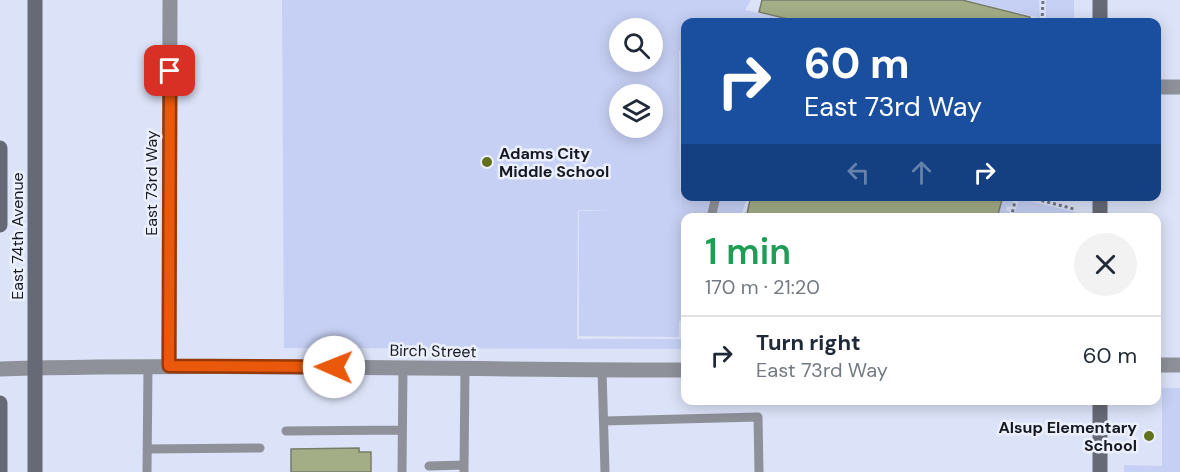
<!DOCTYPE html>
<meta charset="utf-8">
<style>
body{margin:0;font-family:"DM Sans",sans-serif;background:#f2f2f3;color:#1f2937;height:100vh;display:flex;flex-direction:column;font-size:22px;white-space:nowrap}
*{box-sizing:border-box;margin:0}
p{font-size:20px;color:#747a83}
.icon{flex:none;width:33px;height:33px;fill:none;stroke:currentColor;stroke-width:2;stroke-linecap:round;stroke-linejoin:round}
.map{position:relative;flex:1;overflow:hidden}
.details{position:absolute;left:681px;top:213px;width:480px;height:192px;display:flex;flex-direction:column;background:#fff;border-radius:12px;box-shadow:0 3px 15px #0003}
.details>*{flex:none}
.top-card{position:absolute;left:681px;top:18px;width:480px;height:183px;border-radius:12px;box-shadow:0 3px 15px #0003;background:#1a4fa0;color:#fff;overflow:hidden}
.fabs{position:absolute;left:609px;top:18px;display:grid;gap:12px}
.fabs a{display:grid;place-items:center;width:54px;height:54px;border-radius:50%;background:#fff;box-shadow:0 3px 15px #0003;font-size:30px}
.pin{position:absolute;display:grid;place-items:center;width:51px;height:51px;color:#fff;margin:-26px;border-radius:12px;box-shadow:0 3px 9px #0006}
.me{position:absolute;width:66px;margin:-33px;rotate:271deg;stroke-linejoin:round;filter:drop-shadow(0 0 4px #0008)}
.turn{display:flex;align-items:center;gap:21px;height:126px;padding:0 24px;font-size:27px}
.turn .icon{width:78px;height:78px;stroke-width:2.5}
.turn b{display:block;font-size:42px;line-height:51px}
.lanes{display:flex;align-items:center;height:57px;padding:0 24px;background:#0003;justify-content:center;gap:30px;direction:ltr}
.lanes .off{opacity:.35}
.round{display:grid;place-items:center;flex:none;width:63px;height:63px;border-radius:32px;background:#f2f2f3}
.head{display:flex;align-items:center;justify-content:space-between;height:102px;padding:0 24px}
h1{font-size:36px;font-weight:600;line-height:45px;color:#1e9e55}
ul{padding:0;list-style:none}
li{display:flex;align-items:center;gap:18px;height:78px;padding:0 24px;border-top:2px solid #e0e1e3}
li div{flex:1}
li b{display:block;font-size:22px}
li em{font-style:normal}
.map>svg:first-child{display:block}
.green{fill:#c6d0f4;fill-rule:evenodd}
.building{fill:#a3ad86;stroke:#787d6a;stroke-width:1.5}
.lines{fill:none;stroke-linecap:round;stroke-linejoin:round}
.path{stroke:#717683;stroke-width:3;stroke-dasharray:3 3;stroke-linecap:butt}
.lane{stroke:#8f919a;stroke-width:9}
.street{stroke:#8f919a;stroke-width:15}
.secondary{stroke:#666a77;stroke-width:15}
.route-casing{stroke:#983908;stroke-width:15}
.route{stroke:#ea580c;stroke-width:10}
.poi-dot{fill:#61711d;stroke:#ecf0fd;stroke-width:2}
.labels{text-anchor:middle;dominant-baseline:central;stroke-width:5;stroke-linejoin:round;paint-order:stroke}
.poi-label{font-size:16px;font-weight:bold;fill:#161920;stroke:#ecf0fd;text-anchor:start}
.street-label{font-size:16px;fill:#161920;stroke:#ecf0fd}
</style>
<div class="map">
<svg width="1180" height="472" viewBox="0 0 1180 472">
<rect width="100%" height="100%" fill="#dce3f8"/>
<path class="green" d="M282,0H751L745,10L785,19L784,22H686V196L747,197L741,217L686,218L685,321H679V337L579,336V211L614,210H578L577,339H681V326H685V349L284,348ZM620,28H652V62H620ZM679,51H680L683,125L680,208ZM620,94H652V128H620Z
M966,0H1039L1040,18Z
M1046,0H1074V22H1046Z
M1003,197H1014L1011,207L1007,206L1006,210L1010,212L1009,217H998Z
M1019,200H1025L1075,212V217H1013Z
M1162,388H1180V472H1124V465L1162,466Z"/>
<path class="building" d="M762,0H962L1030,17V22H800L759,12Z
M751,196H1003L997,218H746Z
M359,448V452H371V472H291V449Z"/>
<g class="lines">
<path class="path" d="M1042,22L1043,0
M1024,196L1074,209
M1011,218L1016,197L1019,196"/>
<path class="lane" d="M711,218L716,196
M602,370L605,472
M604,421L758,417L759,472
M286,431L402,430
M147,449L260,448
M429,466L464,465
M147,472L148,367
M402,472L403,368
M464,472L465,369"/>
<path class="street" d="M1156,87H1180
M1156,365H1180
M169,366L170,0
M0,369C228,363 457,370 686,370"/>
<path class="secondary" d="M1100,0V22
M0,148V225
M1100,196V218
M1100,400V472
M0,403V472
M35,472V0"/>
</g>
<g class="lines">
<defs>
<path id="route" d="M170,71L169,366L334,367"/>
</defs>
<use href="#route" class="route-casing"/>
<use href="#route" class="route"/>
</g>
<g class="poi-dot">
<circle cx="487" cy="162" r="6"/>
<circle cx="1149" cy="436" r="6"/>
</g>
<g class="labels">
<g class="poi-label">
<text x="499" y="153">Adams City<tspan x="499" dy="18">Middle School</tspan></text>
<text x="1137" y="427" text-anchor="end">Alsup Elementary<tspan x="1137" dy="18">School</tspan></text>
</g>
<g class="street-label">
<text transform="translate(151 183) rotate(-90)">East 73rd Way</text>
<text transform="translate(17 236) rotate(-90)">East 74th Avenue</text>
<text transform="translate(433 351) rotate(1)">Birch Street</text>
</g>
</g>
</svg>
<div class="fabs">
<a><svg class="icon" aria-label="search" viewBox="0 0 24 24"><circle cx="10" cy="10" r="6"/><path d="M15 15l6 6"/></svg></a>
<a><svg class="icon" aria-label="layers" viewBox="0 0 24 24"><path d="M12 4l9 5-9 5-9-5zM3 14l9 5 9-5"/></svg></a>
</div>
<div class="pin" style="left:170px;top:71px;background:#d93025"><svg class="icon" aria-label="arrive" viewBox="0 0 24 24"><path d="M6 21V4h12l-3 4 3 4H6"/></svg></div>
<svg class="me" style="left:334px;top:367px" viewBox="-20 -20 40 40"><circle r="19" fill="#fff"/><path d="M0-13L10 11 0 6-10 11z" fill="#ea580c"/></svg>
<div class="top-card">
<div class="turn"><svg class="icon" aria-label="right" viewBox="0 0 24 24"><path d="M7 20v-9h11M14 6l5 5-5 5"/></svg><div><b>60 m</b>East 73rd Way</div></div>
<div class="lanes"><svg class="icon off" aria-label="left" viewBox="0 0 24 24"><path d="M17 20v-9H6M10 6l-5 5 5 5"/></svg><svg class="icon off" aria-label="ahead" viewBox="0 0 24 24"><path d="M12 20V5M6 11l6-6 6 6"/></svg><svg class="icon" aria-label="right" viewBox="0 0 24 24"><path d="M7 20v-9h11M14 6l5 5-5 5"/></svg></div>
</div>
<section class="details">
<div class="head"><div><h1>1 min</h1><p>170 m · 21:20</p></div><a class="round"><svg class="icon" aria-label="close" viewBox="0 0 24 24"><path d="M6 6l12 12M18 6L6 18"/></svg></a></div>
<ul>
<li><svg class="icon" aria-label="right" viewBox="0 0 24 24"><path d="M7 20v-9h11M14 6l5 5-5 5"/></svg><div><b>Turn right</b><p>East 73rd Way</p></div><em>60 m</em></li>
</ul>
</section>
</div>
